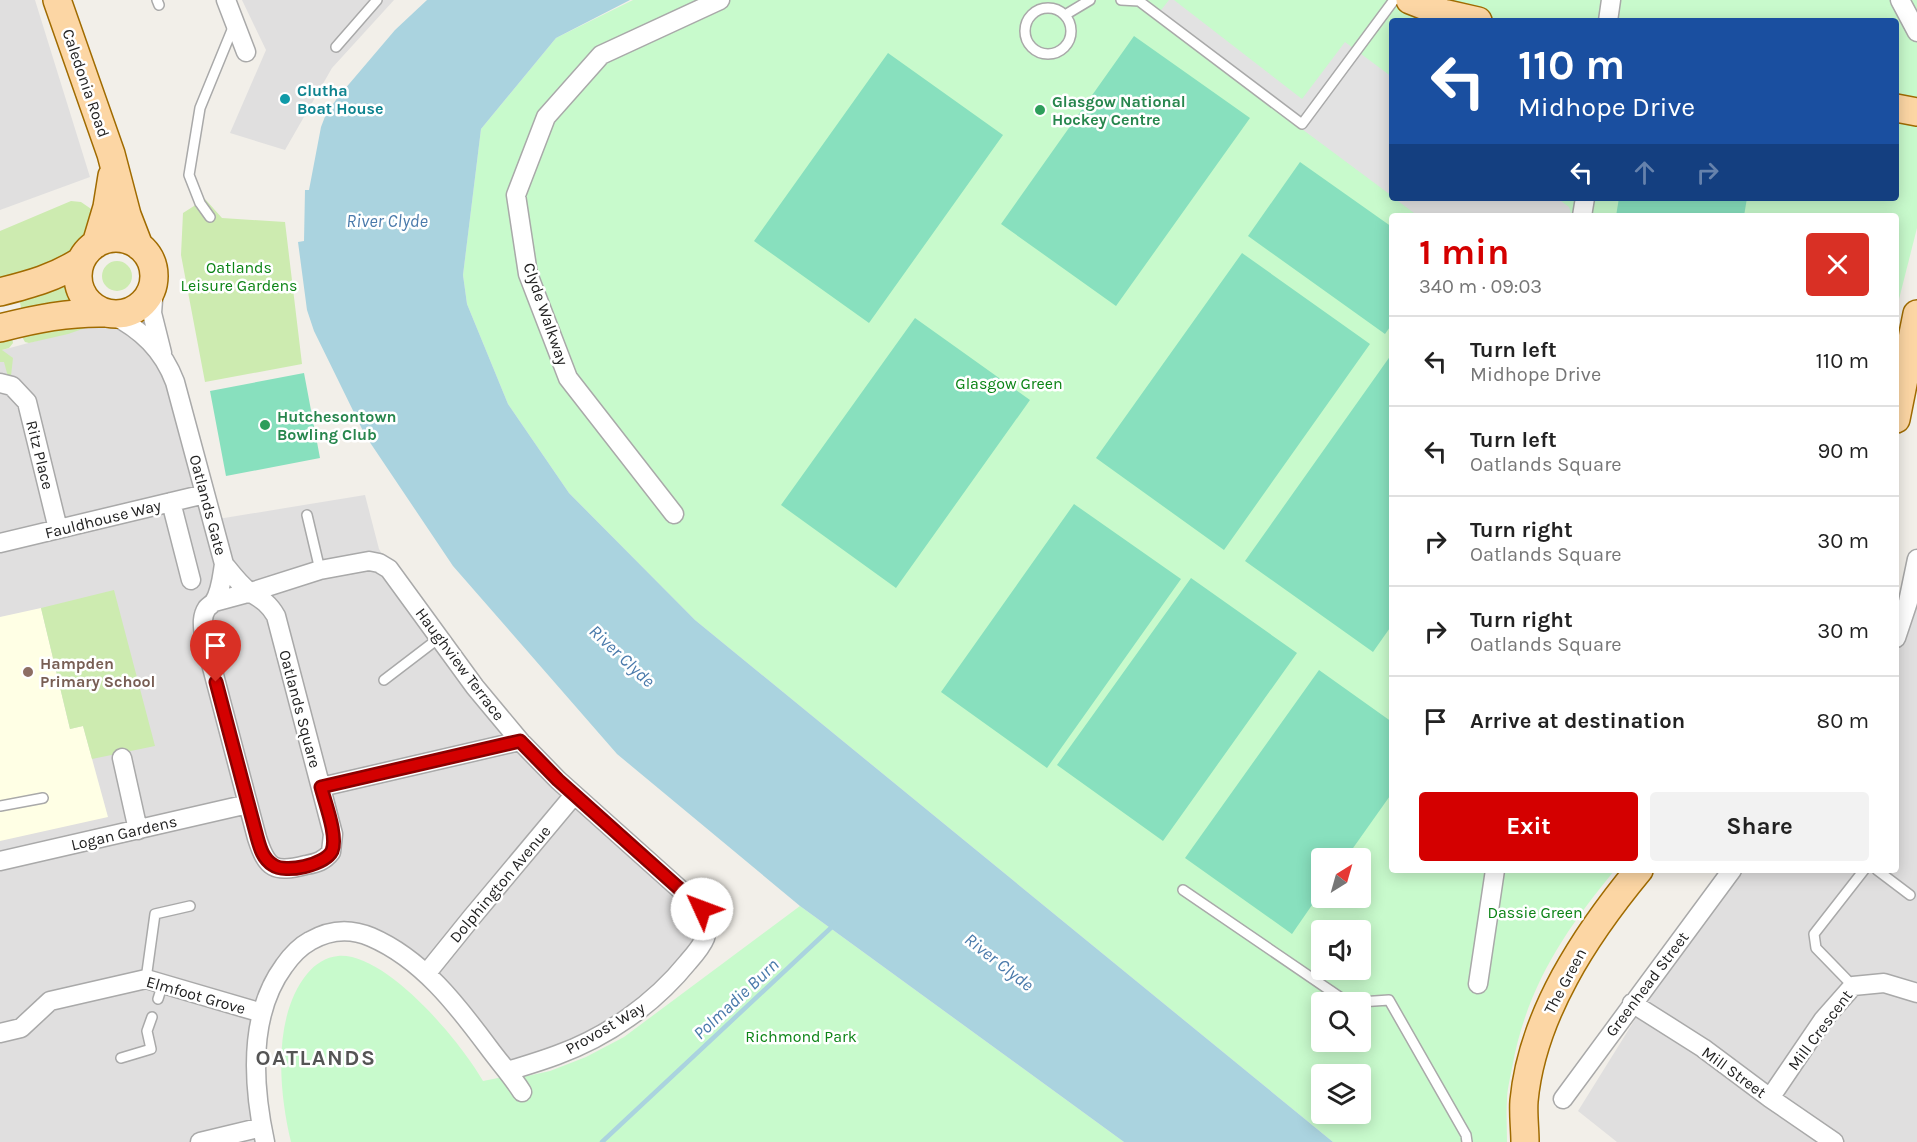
<!DOCTYPE html>
<meta charset="utf-8">
<style>
body{margin:0;font-family:Karla,sans-serif;background:#f2f2f2;color:#222;height:100vh;display:flex;flex-direction:column;font-size:22px;white-space:nowrap}
*{box-sizing:border-box;margin:0}
p{font-size:20px;color:#767676}
.icon{flex:none;width:33px;height:33px;fill:none;stroke:currentColor;stroke-width:2;stroke-linecap:round;stroke-linejoin:round}
.map{position:relative;flex:1;overflow:hidden}
.panel{position:absolute;left:1389px;top:213px;width:510px;height:660px;display:flex;flex-direction:column;background:#fff;border-radius:6px;box-shadow:0 3px 15px #0003}
.panel>*{flex:none}
.top-card{position:absolute;left:1389px;top:18px;width:510px;height:183px;border-radius:6px;box-shadow:0 3px 15px #0003;background:#1a4fa0;color:#fff;overflow:hidden}
.needle{width:39px;rotate:37deg}
.tools{position:absolute;left:1311px;top:848px;display:grid;gap:12px}
.tools a{display:grid;place-items:center;width:60px;height:60px;border-radius:6px;background:#fff;box-shadow:0 3px 15px #0003;font-size:30px}
.pin{position:absolute;display:grid;place-items:center;width:51px;height:51px;color:#fff;margin:-62px -26px;border-radius:50% 50% 50% 0;rotate:-45deg;box-shadow:0 0 6px #0007}
.pin .icon{rotate:45deg}
.me{position:absolute;width:66px;margin:-33px;rotate:313deg;stroke-linejoin:round;filter:drop-shadow(0 0 4px #0008)}
.turn{display:flex;align-items:center;gap:21px;height:126px;padding:0 30px;font-size:27px}
.turn .icon{width:78px;height:78px;stroke-width:2.5}
.turn b{display:block;font-size:42px;line-height:51px}
.lanes{display:flex;align-items:center;height:57px;padding:0 30px;background:#0003;justify-content:center;gap:30px;direction:ltr}
.lanes .off{opacity:.35}
.round{display:grid;place-items:center;flex:none;width:63px;height:63px;border-radius:6px;background:#f2f2f2}
.head{display:flex;align-items:center;justify-content:space-between;height:102px;padding:0 30px}
h1{font-size:36px;font-weight:700;line-height:45px;color:#d40000}
.button{display:flex;gap:12px;margin-top:auto;padding:12px 30px}
.button a{flex:1;height:69px;border-radius:6px;background:#d40000;color:#fff;font-size:24px;font-weight:700;line-height:69px;text-align:center}
.button a+a{background:#f2f2f2;color:#222}
ul{padding:0;list-style:none}
li{display:flex;align-items:center;gap:18px;height:90px;padding:0 30px;border-top:2px solid #e0e0e0}
li div{flex:1}
li b{display:block;font-size:22px}
li em{font-style:normal}
.map>svg:first-child{display:block}
.residential{fill:#e0dfdf}
.education{fill:#ffffe5}
.grass{fill:#cdebb0}
.park{fill:#c8facc;fill-rule:evenodd}
.pitch{fill:#88e0be}
.parking{fill:#e2e2e2}
.water{fill:#aad3df}
.lines{fill:none;stroke-linecap:round;stroke-linejoin:round}
.stream{stroke:#aad3df;stroke-width:4.5}
.lane-casing{stroke:#a9a9a9;stroke-width:12}
.street-casing{stroke:#a9a9a9;stroke-width:21}
.primary-casing{stroke:#a06b00;stroke-width:30}
.lane{stroke:#fff;stroke-width:9}
.street{stroke:#fff;stroke-width:18}
.primary{stroke:#fcd6a4;stroke-width:27}
.route-casing{stroke:#8a0000;stroke-width:15}
.route{stroke:#d40000;stroke-width:10}
.culture-dot{fill:#0f9aa8;stroke:#fff;stroke-width:2}
.leisure-dot{fill:#2e9e5b;stroke:#fff;stroke-width:2}
.education-dot{fill:#8d6e63;stroke:#fff;stroke-width:2}
.labels{text-anchor:middle;dominant-baseline:central;stroke-width:5;stroke-linejoin:round;paint-order:stroke}
.street-label{font-size:16px;fill:#222;stroke:#fff}
.culture-label{font-size:16px;font-weight:bold;fill:#0d838f;stroke:#fff;text-anchor:start}
.leisure-label{font-size:16px;font-weight:bold;fill:#27864d;stroke:#fff;text-anchor:start}
.park-label{font-size:16px;fill:#0c8416;stroke:#fff}
.education-label{font-size:16px;font-weight:bold;fill:#785e54;stroke:#fff;text-anchor:start}
.water-label{font-size:18px;font-style:italic;fill:#4a7aab;stroke:#fff}
.district-label{font-size:22px;font-weight:bold;letter-spacing:1.5px;fill:#555;stroke:#fff}
</style>
<div class="map">
<svg width="1917" height="1142" viewBox="0 0 1917 1142">
<rect width="100%" height="100%" fill="#f2efe9"/>
<path class="residential" d="M0,0H35L90,177L0,210Z
M242,0H394L332,68L285,150L230,133L266,50Z
M104,323L120,326L162,354L212,520L365,495L379,549L395,577L475,687L695,901L707,927L641,1008L517,1068L460,1009L370,937L304,944L262,1013L265,1142H0V362L4,361L2,350Z
M1917,583V1142H1617L1578,1111L1652,992L1738,870H1896V646Z"/>
<path class="education" d="M41,608L70,729L83,726L108,817L0,841V617Z"/>
<path class="grass" d="M205,199L222,218L285,222L302,364L205,382L181,255L183,213Z
M71,201L81,202L97,213L94,225L76,252L0,284V231Z
M102 276a15 15 0 1 1 30 0a15 15 0 1 1-30 0Z
M69,279L75,300L22,313L19,297Z
M100,323L68,334L29,343L25,342L21,335Z
M0,337H12L13,343L9,348L2,350L13,358L11,376L8,377L4,362H0Z
M114,590L155,746L92,759L83,726L70,729L41,608Z"/>
<path class="park" d="M633,0H1917V228L1896,311V216H1392V870H1615C1564,931 1526,989 1512,1068C1510,1079 1507,1090 1507,1100C1506,1114 1507,1128 1507,1142H1333L695,620L569,493L508,404L467,304L463,275L481,129L556,38ZM1392,21H1896V198H1392ZM1322,858H1360V897H1322ZM1322,930H1360V969H1322ZM1322,1002H1360V1041H1322ZM1322,1074H1360V1113H1322Z
M800,906L1124,1142H291C279,1092 272,1017 307,974C315,964 326,957 338,956C386,952 461,1042 483,1081L503,1077L518,1078L550,1071L586,1057L624,1037Z"/>
<path class="pitch" d="M1134,36L1250,118L1116,306L1001,224Z
M888,53L1003,135L869,323L754,241Z
M1300,162L1392,227V324L1385,334L1248,236Z
M1619,198H1747L1744,216H1616Z
M1242,253L1370,344L1224,550L1096,458Z
M915,318L1030,400L896,588L781,505Z
M1391,355L1392,625L1373,652L1245,561Z
M304,373L320,458L226,476L210,391Z
M1074,504L1181,579L1047,768L941,692Z
M1191,578L1297,653L1163,841L1057,765Z
M1319,670L1392,722V793L1346,858H1322L1321,892L1292,934L1185,858Z"/>
<path class="parking" d="M1169,0H1174L1302,99L1345,42L1392,77V196L1154,19Z
M1394,198H1557L1569,207L1572,216H1418Z"/>
<path class="water" d="M427,0H630L556,38L481,129L463,275L467,304L508,404L569,493L695,620L1333,1142H1124L800,906L617,754L453,566L365,435L314,331L307,310L298,242L304,241L305,190H309L321,127L326,114L338,97L395,30Z"/>
<g class="lines">
<path class="stream" d="M602,1142L835,924"/>
<defs>
<path id="lane" d="M157,0L159,5
M1121,0L1139,1L1302,124L1394,0
M1025 31a23 23 0 1 1 46 0a23 23 0 1 1-46 0Z
M1065,15L1090,0
M336,47L377,0
M210,217L200,203L189,175L200,108L234,25
M307,515L320,570
M384,680L439,638
M0,806L43,798
M1877,870L1910,895
M1183,890L1347,1002
M146,979L155,914L190,906
M1853,986L1816,948L1814,934L1864,870
M158,999L163,983
M1360,1002L1389,1000L1466,1135L1467,1142
M121,1058L151,1049L147,1031L152,1017"/>
<path id="street" d="M226,0L246,52
M1900,0L1917,32
M1608,21L1611,0
M1582,216L1585,198
M154,287L152,313L162,353
M111,314C142,330 163,350 175,382L224,564C232,574 240,585 251,593C263,600 269,604 276,616L333,834L331,852C324,861 317,863 306,865C274,873 267,869 257,838L204,637C203,627 201,617 207,608C209,606 212,604 214,602C221,591 222,576 224,564
M0,383L12,386L27,402L58,529
M171,502L191,580
M674,514L568,378L528,274L516,195L546,117L601,55L720,0
M0,543L205,494
M214,602L251,592L320,570L369,561L379,563L389,569L475,687L520,741L558,780L702,909C714,932 703,945 688,962C654,1004 607,1037 557,1055C541,1061 524,1066 508,1071
M1896,638L1908,602L1917,559
M122,758L138,830
M321,787L520,741
M0,861L248,804
M426,974L472,917L574,795
M1478,984L1495,870
M1632,1003L1703,1048L1770,1098L1834,1142
M0,1033L21,1028L50,1001L146,979L262,1013
M1770,1098L1823,1020L1853,986L1884,983L1917,993
M1563,1099L1732,870
M200,1142L262,1127
M265,1142C253,1086 248,1015 284,966C291,956 299,947 310,941C329,930 350,928 371,937C422,959 457,1005 489,1048C500,1063 512,1076 522,1092"/>
<path id="primary" d="M57,0L111,154L127,215L139,246
M1410,0L1443,13L1478,21
M1896,108L1917,112
M78 276a38 38 0 1 1 76 0a38 38 0 1 1-76 0Z
M96,244L107,207L112,176
M0,292C31,284 54,278 81,261
M0,328C35,319 69,312 106,313
M1896,419L1917,314
M1525,1142C1525,1129 1523,1114 1524,1101C1532,1015 1586,934 1639,870"/>
</defs>
<use href="#lane" class="lane-casing"/>
<use href="#street" class="street-casing"/>
<use href="#primary" class="primary-casing"/>
<use href="#lane" class="lane"/>
<use href="#street" class="street"/>
<use href="#primary" class="primary"/>
</g>
<g class="lines">
<defs>
<path id="route" d="M216,682L257,837C260,848 263,859 273,865C285,874 325,865 332,851C338,836 325,803 321,787L520,741L558,780L702,909"/>
</defs>
<use href="#route" class="route-casing"/>
<use href="#route" class="route"/>
</g>
<circle class="culture-dot" cx="285" cy="99" r="6"/>
<g class="leisure-dot">
<circle cx="1040" cy="110" r="6"/>
<circle cx="265" cy="425" r="6"/>
</g>
<circle class="education-dot" cx="28" cy="672" r="6"/>
<g class="labels">
<g class="street-label">
<text transform="translate(86 83) rotate(71)">Caledonia Road</text>
<text transform="translate(546 314) rotate(71)">Clyde Walkway</text>
<text transform="translate(40 455) rotate(76)">Ritz Place</text>
<text transform="translate(208 505) rotate(75)">Oatlands Gate</text>
<text transform="translate(103 519) rotate(-14)">Fauldhouse Way</text>
<text transform="translate(460 664) rotate(53)">Haughview Terrace</text>
<text transform="translate(300 709) rotate(75)">Oatlands Square</text>
<text transform="translate(124 833) rotate(-13)">Logan Gardens</text>
<text transform="translate(500 884) rotate(-50)">Dolphington Avenue</text>
<text transform="translate(1565 981) rotate(-62)">The Green</text>
<text transform="translate(1647 984) rotate(-53)">Greenhead Street</text>
<text transform="translate(196 995) rotate(16)">Elmfoot Grove</text>
<text transform="translate(605 1028) rotate(-30)">Provost Way</text>
<text transform="translate(1820 1030) rotate(-53)">Mill Crescent</text>
<text transform="translate(1734 1072) rotate(36)">Mill Street</text>
</g>
<g class="culture-label">
<text x="297" y="90">Clutha<tspan x="297" dy="18">Boat House</tspan></text>
</g>
<g class="leisure-label">
<text x="1052" y="101">Glasgow National<tspan x="1052" dy="18">Hockey Centre</tspan></text>
<text x="277" y="416">Hutchesontown<tspan x="277" dy="18">Bowling Club</tspan></text>
</g>
<g class="park-label">
<text x="239" y="267">Oatlands<tspan x="239" dy="18">Leisure Gardens</tspan></text>
<text x="1009" y="383">Glasgow Green</text>
<text x="1535" y="912">Dassie Green</text>
<text x="801" y="1036">Richmond Park</text>
</g>
<g class="education-label">
<text x="40" y="663">Hampden<tspan x="40" dy="18">Primary School</tspan></text>
</g>
<g class="water-label">
<text x="387" y="221">River Clyde</text>
<text transform="translate(622 656) rotate(43)">River Clyde</text>
<text transform="translate(999 962) rotate(38)">River Clyde</text>
<text transform="translate(736 999) rotate(-43)">Polmadie Burn</text>
</g>
<g class="district-label">
<text x="316" y="1058">OATLANDS</text>
</g>
</g>
</svg>
<div class="tools">
<a><svg class="needle" viewBox="-14 -14 28 28"><path d="M0-13l5 13h-10z" fill="#e53935"/><path d="M0 13l5-13h-10z" fill="#767676"/></svg></a>
<a><svg class="icon" aria-label="sound" viewBox="0 0 24 24"><path d="M4 9h4l5-4v14l-5-4H4zM17 9q2 3 0 6"/></svg></a>
<a><svg class="icon" aria-label="search" viewBox="0 0 24 24"><circle cx="10" cy="10" r="6"/><path d="M15 15l6 6"/></svg></a>
<a><svg class="icon" aria-label="layers" viewBox="0 0 24 24"><path d="M12 4l9 5-9 5-9-5zM3 14l9 5 9-5"/></svg></a>
</div>
<div class="pin" style="left:216px;top:682px;background:#d93025"><svg class="icon" aria-label="arrive" viewBox="0 0 24 24"><path d="M6 21V4h12l-3 4 3 4H6"/></svg></div>
<svg class="me" style="left:702px;top:909px" viewBox="-20 -20 40 40"><circle r="19" fill="#fff"/><path d="M0-13L10 11 0 6-10 11z" fill="#d40000"/></svg>
<div class="top-card">
<div class="turn"><svg class="icon" aria-label="left" viewBox="0 0 24 24"><path d="M17 20v-9H6M10 6l-5 5 5 5"/></svg><div><b>110 m</b>Midhope Drive</div></div>
<div class="lanes"><svg class="icon" aria-label="left" viewBox="0 0 24 24"><path d="M17 20v-9H6M10 6l-5 5 5 5"/></svg><svg class="icon off" aria-label="ahead" viewBox="0 0 24 24"><path d="M12 20V5M6 11l6-6 6 6"/></svg><svg class="icon off" aria-label="right" viewBox="0 0 24 24"><path d="M7 20v-9h11M14 6l5 5-5 5"/></svg></div>
</div>
<section class="panel">
<div class="head"><div><h1>1 min</h1><p>340 m · 09:03</p></div><a class="round" style="background:#d93025;color:#fff"><svg class="icon" aria-label="close" viewBox="0 0 24 24"><path d="M6 6l12 12M18 6L6 18"/></svg></a></div>
<ul>
<li><svg class="icon" aria-label="left" viewBox="0 0 24 24"><path d="M17 20v-9H6M10 6l-5 5 5 5"/></svg><div><b>Turn left</b><p>Midhope Drive</p></div><em>110 m</em></li>
<li><svg class="icon" aria-label="left" viewBox="0 0 24 24"><path d="M17 20v-9H6M10 6l-5 5 5 5"/></svg><div><b>Turn left</b><p>Oatlands Square</p></div><em>90 m</em></li>
<li><svg class="icon" aria-label="right" viewBox="0 0 24 24"><path d="M7 20v-9h11M14 6l5 5-5 5"/></svg><div><b>Turn right</b><p>Oatlands Square</p></div><em>30 m</em></li>
<li><svg class="icon" aria-label="right" viewBox="0 0 24 24"><path d="M7 20v-9h11M14 6l5 5-5 5"/></svg><div><b>Turn right</b><p>Oatlands Square</p></div><em>30 m</em></li>
<li><svg class="icon" aria-label="arrive" viewBox="0 0 24 24"><path d="M6 21V4h12l-3 4 3 4H6"/></svg><div><b>Arrive at destination</b></div><em>80 m</em></li>
</ul>
<div class="button"><a>Exit</a><a>Share</a></div>
</section>
</div>
